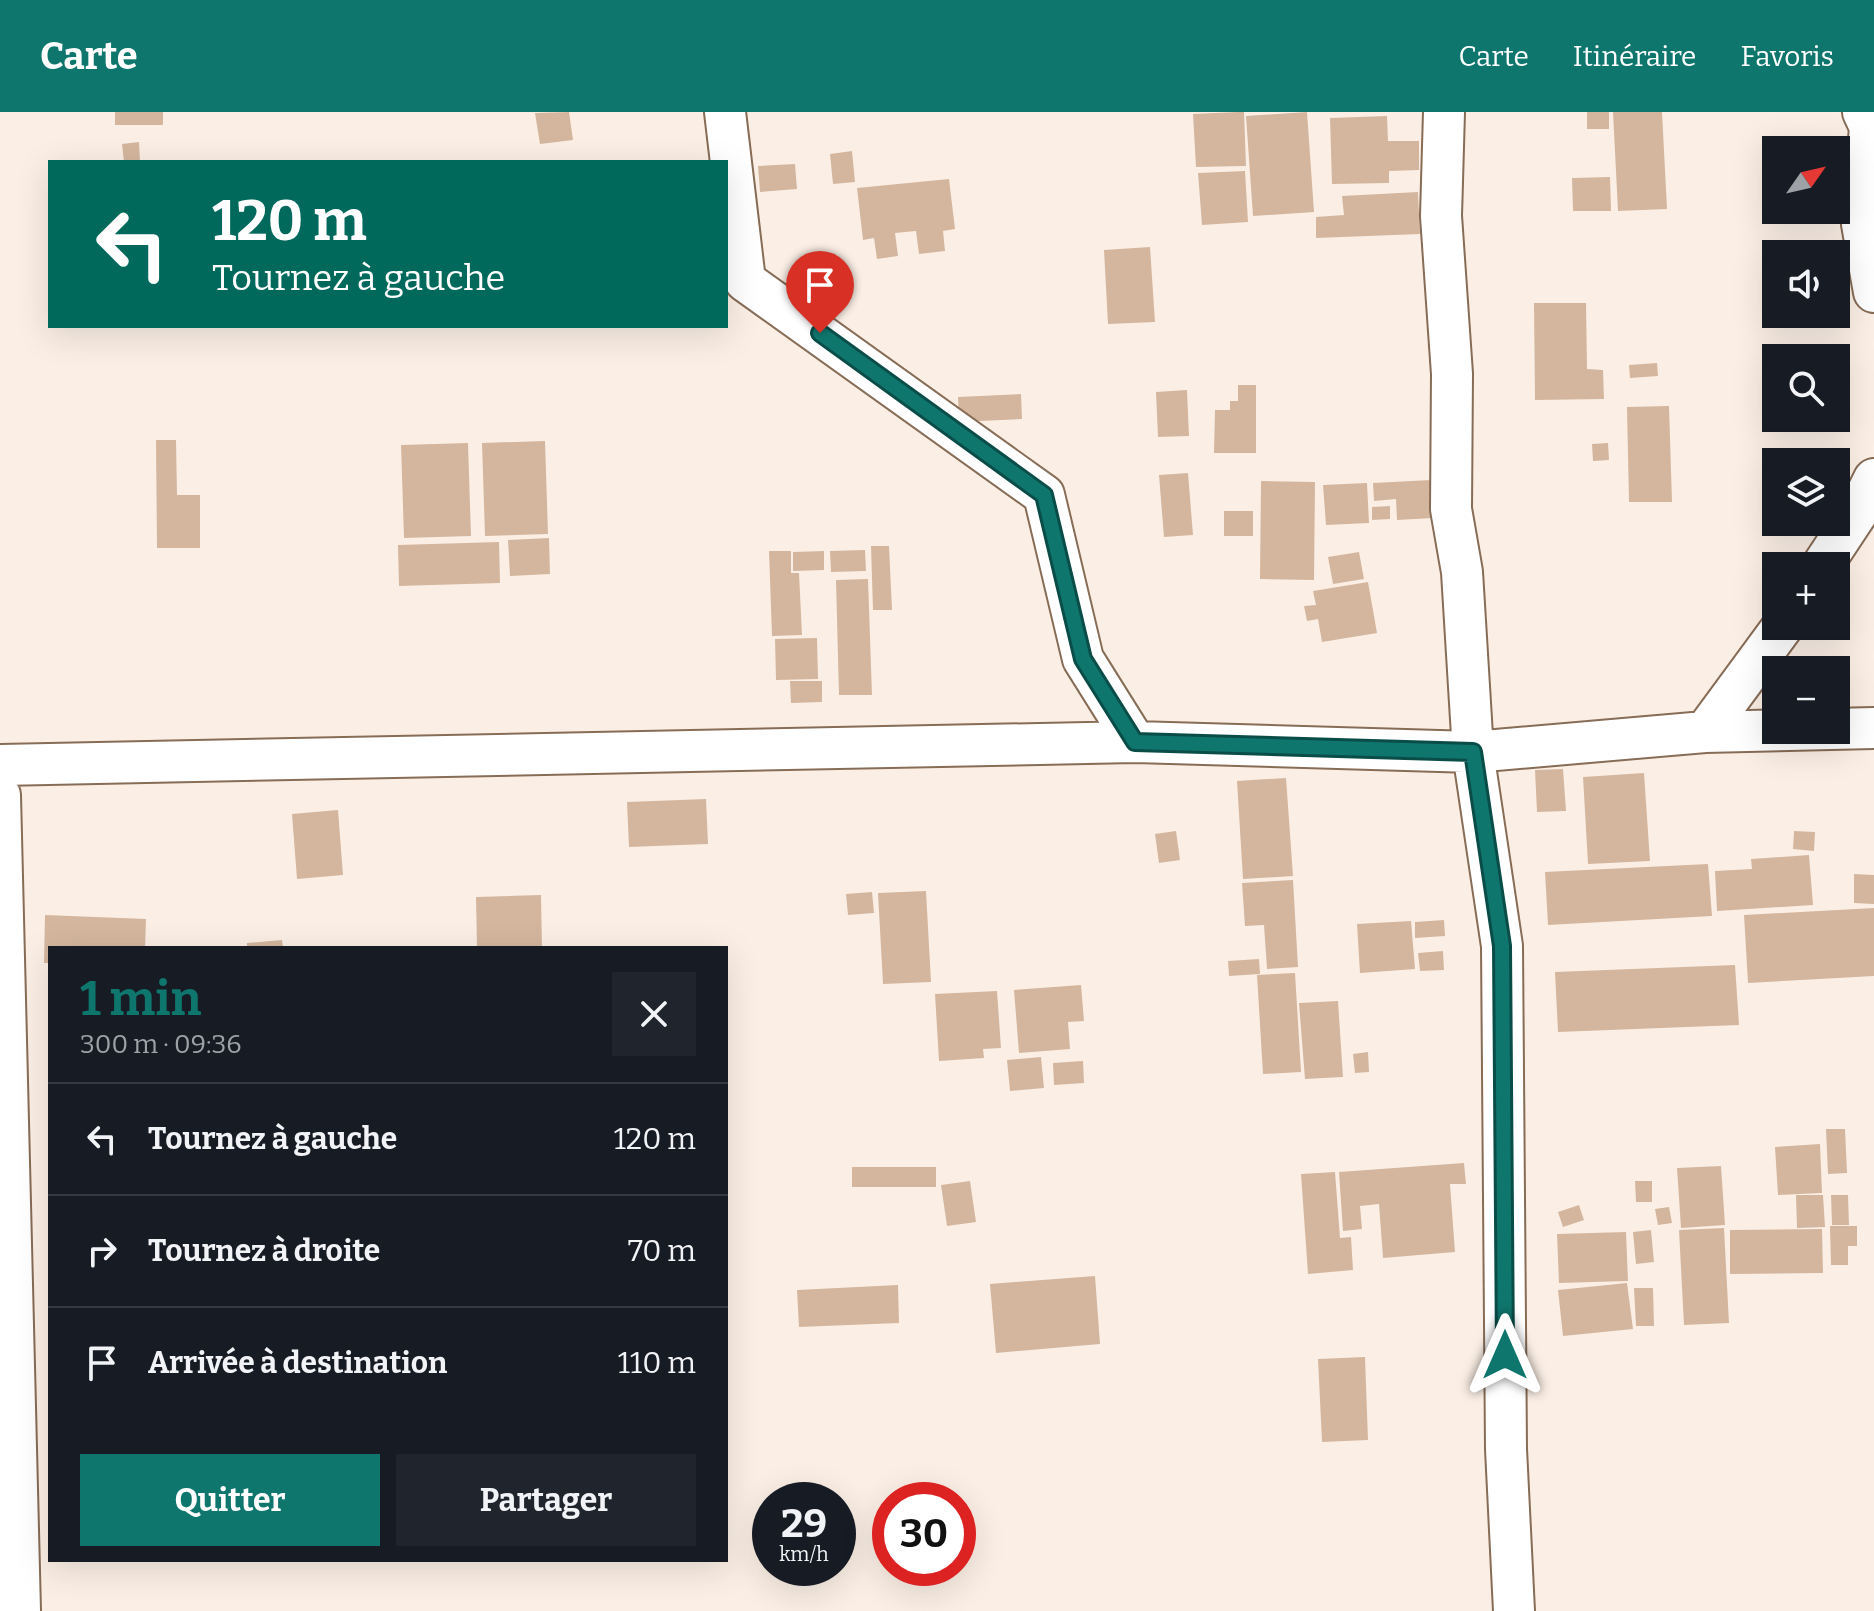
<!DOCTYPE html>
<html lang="fr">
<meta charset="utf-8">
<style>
body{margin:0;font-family:Bitter,serif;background:#20242c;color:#f1f3f6;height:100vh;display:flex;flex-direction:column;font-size:30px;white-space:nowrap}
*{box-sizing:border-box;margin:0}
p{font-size:26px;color:#9ea1a6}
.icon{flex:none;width:44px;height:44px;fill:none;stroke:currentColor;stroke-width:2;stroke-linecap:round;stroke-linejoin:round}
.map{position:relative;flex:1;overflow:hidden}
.details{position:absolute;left:48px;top:834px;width:680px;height:616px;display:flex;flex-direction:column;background:#171b24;border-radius:0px;box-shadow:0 8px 32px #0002}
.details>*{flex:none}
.banner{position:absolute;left:48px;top:48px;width:680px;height:168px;border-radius:0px;box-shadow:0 8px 32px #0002;background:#00695c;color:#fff;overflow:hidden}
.needle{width:52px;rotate:56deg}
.controls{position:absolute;left:1762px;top:24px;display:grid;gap:16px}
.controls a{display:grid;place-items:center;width:88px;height:88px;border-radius:0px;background:#171b24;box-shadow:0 8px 32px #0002;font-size:40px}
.speed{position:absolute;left:752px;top:1370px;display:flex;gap:16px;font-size:40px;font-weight:700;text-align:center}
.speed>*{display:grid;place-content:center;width:104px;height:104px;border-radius:50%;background:#171b24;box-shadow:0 8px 32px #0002;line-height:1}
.speed small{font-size:20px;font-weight:400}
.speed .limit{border:12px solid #d22;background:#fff;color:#111}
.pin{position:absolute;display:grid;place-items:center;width:68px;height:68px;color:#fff;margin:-82px -34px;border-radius:50% 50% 50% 0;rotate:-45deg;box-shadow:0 0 8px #0007}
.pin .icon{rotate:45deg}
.me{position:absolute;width:88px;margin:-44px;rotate:0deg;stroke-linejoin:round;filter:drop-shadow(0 0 6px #0008)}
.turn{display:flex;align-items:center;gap:28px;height:168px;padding:0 32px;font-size:36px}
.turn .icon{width:104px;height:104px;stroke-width:2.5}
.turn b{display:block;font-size:56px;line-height:68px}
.round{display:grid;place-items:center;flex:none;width:84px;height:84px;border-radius:0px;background:#20242c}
.summary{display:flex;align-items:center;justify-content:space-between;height:136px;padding:0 32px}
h1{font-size:48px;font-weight:700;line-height:60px;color:#0f766e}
.primary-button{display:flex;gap:16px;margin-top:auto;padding:16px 32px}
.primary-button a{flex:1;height:92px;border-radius:0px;background:#0f766e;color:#fff;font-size:32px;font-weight:700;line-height:92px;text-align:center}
.primary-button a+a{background:#20242c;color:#f1f3f6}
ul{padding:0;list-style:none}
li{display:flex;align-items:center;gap:24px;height:112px;padding:0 32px;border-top:2px solid #363941}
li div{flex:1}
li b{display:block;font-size:30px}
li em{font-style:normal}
header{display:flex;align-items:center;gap:48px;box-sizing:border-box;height:112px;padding:0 40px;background:#0f766e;color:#fff}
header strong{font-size:38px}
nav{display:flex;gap:44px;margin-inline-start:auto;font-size:28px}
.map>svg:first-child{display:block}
.building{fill:#d4b69e}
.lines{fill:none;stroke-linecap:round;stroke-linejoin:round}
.minor-casing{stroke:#876c56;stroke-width:44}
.minor{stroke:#fff;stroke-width:40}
.route-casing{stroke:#0a4d48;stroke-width:20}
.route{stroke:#0f766e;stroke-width:14}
</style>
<header>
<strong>Carte</strong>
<nav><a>Carte</a><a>Itinéraire</a><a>Favoris</a></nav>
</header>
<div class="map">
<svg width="1874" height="1499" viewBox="0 0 1874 1499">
<rect width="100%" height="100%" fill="#fbefe5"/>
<path class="building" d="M115,0H163V13H115Z
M569,0L573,28L540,32L535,1Z
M1238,0H1244L1246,54L1196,55L1193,2Z
M1307,0L1314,100L1253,104L1246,4Z
M1587,0H1609V17H1587Z
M1613,0H1662L1667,97L1618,99Z
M1387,4L1388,29H1419V58L1389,59V71L1332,72L1330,6Z
M139,30L140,50H124L122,32Z
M852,39L855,70L833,72L830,42Z
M795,52L797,77L760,80L758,54Z
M1245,59L1248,110L1202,113L1198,61Z
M1610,65L1611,99H1573L1572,66Z
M949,67L955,117L943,119L945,139L919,142L916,119L895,121L898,144L877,147L874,126L863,128L857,76Z
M1418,80L1420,122L1316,126V105L1344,103L1342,84Z
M1150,135L1155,210L1108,212L1104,138Z
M1534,191H1586L1587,257L1603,258L1604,287L1535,288Z
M1657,251L1658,264L1630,266L1629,253Z
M1238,273H1256V341H1214L1215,298H1230V289H1238Z
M1187,278L1189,324L1158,325L1156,280Z
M1021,282L1022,307L959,310L958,285Z
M1669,294L1672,390H1629L1627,295Z
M156,328H176L177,383H200V436H157Z
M545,329L548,422L485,424L482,331Z
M468,331L471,424L404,426L401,333Z
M1608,331L1609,348L1593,349L1592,332Z
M1188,361L1193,423L1164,425L1159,363Z
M1431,368L1433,406L1397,408L1396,387L1374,389L1373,371Z
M1261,369L1315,370L1314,468L1260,467Z
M1367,371L1369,411L1326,413L1323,373Z
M1390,394V407L1372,408V395Z
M1224,399H1253V424H1224Z
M549,426L550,462L510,464L508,428Z
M499,430L500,471L399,474L398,433Z
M871,434H889L892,498H873Z
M865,438L866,459L831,460L830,439Z
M769,439H791V461H799L802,523L772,524Z
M824,439V458L793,459V440Z
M1359,440L1364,467L1333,472L1328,445Z
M868,467L872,583H839L836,468Z
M1368,470L1377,521L1322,530L1318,507L1307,509L1304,494L1316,493L1313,479Z
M817,526L818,567L776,568L775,527Z
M790,569H822V590L791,591Z
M1563,657L1566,699L1537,700L1535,658Z
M1644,661L1650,749L1588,752L1583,665Z
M1286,666L1293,764L1243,767L1237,669Z
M706,687L708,732L629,735L627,690Z
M338,698L343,763L297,767L292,702Z
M1176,719L1180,748L1159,751L1155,722Z
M1794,719L1815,720L1814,739L1793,737Z
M1809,743L1813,793L1717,799L1715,759L1752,757L1751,747Z
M1708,752L1712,804L1548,813L1545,760Z
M1854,762L1874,763V792L1854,791Z
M1293,768L1298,855L1267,857L1264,813L1245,814L1242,771Z
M926,779L931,870L883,872L878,781Z
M872,780L874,801L848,803L846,782Z
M541,783L542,836H477L476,785Z
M1874,796V864L1748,871L1744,803Z
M45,803L146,807L145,836H50V851H44Z
M1444,808L1445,824L1415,826V810Z
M1411,809L1415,857L1360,861L1357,812Z
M282,828L283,836H247V831Z
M1443,839L1444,858L1420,859L1418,841Z
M1259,847L1260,862L1229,864L1228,849Z
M1735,853L1739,913L1558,920L1555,860Z
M1295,861L1301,960L1263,962L1257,863Z
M1081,873L1084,909L1068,910L1070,937L1019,941L1014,878Z
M997,879L1001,936L983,937L984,946L939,949L935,882Z
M1338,889L1343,965L1305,967L1299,891Z
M1368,940L1369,960L1355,961L1353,942Z
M1041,945L1044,976L1010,979L1007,948Z
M1083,949L1084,971L1054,973L1053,951Z
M1826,1017H1845L1847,1061L1828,1062Z
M1820,1032L1822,1081L1778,1083L1775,1035Z
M1464,1051L1466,1072H1450L1455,1140L1383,1146L1379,1092L1360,1094L1362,1117L1343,1119L1339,1060Z
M1721,1054L1725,1113L1681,1116L1677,1056Z
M852,1055H936V1075H852Z
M1335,1060L1340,1126L1351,1125L1353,1158L1308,1162L1301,1062Z
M970,1069L976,1110L947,1114L941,1073Z
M1635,1069H1652V1090H1636Z
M1796,1083H1823L1825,1115L1797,1116Z
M1831,1083H1848L1849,1113H1832Z
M1579,1093L1584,1108L1563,1115L1558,1100Z
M1669,1095L1672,1111L1658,1113L1655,1097Z
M1830,1114H1857V1134H1848V1153H1831Z
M1724,1116L1729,1211L1684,1213L1679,1118Z
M1822,1117L1823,1161L1730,1162V1118Z
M1651,1118L1654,1150L1636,1152L1633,1120Z
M1626,1120L1628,1169L1559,1171L1557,1122Z
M1095,1164L1100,1232L996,1241L990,1172Z
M1627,1171L1633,1217L1563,1224L1558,1178Z
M898,1173L899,1211L799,1215L797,1178Z
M1634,1176H1653L1654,1214H1636Z
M1365,1245L1368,1328L1322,1330L1318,1247Z"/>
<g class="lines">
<defs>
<path id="minor" d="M725,0L745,169L1044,383L1083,547L1135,630
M1444,0L1441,104L1452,262L1451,397L1462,460L1473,640L1502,834L1506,1337L1514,1499
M1863,0L1870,15L1862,112L1874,180
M1822,454L1857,401L1874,367
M1705,620L1783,514
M0,653L1135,630L1473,640L1705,620L1874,616
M0,683L20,1499"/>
</defs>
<use href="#minor" class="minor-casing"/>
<use href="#minor" class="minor"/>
</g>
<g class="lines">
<defs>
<path id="route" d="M820,221L1044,383L1083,547L1135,630L1473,640L1502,834L1505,1243"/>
</defs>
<use href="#route" class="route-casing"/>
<use href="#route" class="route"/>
</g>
</svg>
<div class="controls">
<a><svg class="needle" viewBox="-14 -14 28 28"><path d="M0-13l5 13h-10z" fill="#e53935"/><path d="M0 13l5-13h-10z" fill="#9ea1a6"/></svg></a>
<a><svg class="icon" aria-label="sound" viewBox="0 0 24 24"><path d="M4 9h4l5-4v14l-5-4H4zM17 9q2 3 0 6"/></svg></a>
<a><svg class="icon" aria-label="search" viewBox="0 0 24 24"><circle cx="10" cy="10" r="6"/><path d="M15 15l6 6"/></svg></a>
<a><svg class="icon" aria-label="layers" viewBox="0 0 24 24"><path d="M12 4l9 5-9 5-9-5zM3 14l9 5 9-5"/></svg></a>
<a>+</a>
<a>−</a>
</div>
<div class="speed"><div>29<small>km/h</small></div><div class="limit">30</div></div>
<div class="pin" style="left:820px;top:221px;background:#d93025"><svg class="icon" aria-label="arrive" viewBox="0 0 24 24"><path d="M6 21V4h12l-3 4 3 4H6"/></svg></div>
<svg class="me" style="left:1505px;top:1243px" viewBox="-20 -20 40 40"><path d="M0-17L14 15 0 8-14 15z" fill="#0f766e" stroke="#fff" stroke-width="4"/></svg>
<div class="banner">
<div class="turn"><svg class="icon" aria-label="left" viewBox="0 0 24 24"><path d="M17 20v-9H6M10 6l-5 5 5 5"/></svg><div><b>120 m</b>Tournez à gauche</div></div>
</div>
<section class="details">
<div class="summary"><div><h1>1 min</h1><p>300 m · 09:36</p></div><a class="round"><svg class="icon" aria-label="close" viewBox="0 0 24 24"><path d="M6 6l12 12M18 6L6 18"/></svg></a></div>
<ul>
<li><svg class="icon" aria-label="left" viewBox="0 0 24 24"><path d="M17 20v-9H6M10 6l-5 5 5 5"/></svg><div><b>Tournez à gauche</b></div><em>120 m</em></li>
<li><svg class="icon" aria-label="right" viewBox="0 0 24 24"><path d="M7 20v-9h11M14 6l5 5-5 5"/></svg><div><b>Tournez à droite</b></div><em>70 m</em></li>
<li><svg class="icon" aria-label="arrive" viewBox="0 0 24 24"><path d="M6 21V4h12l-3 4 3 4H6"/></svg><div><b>Arrivée à destination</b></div><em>110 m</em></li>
</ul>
<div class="primary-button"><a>Quitter</a><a>Partager</a></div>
</section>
</div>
